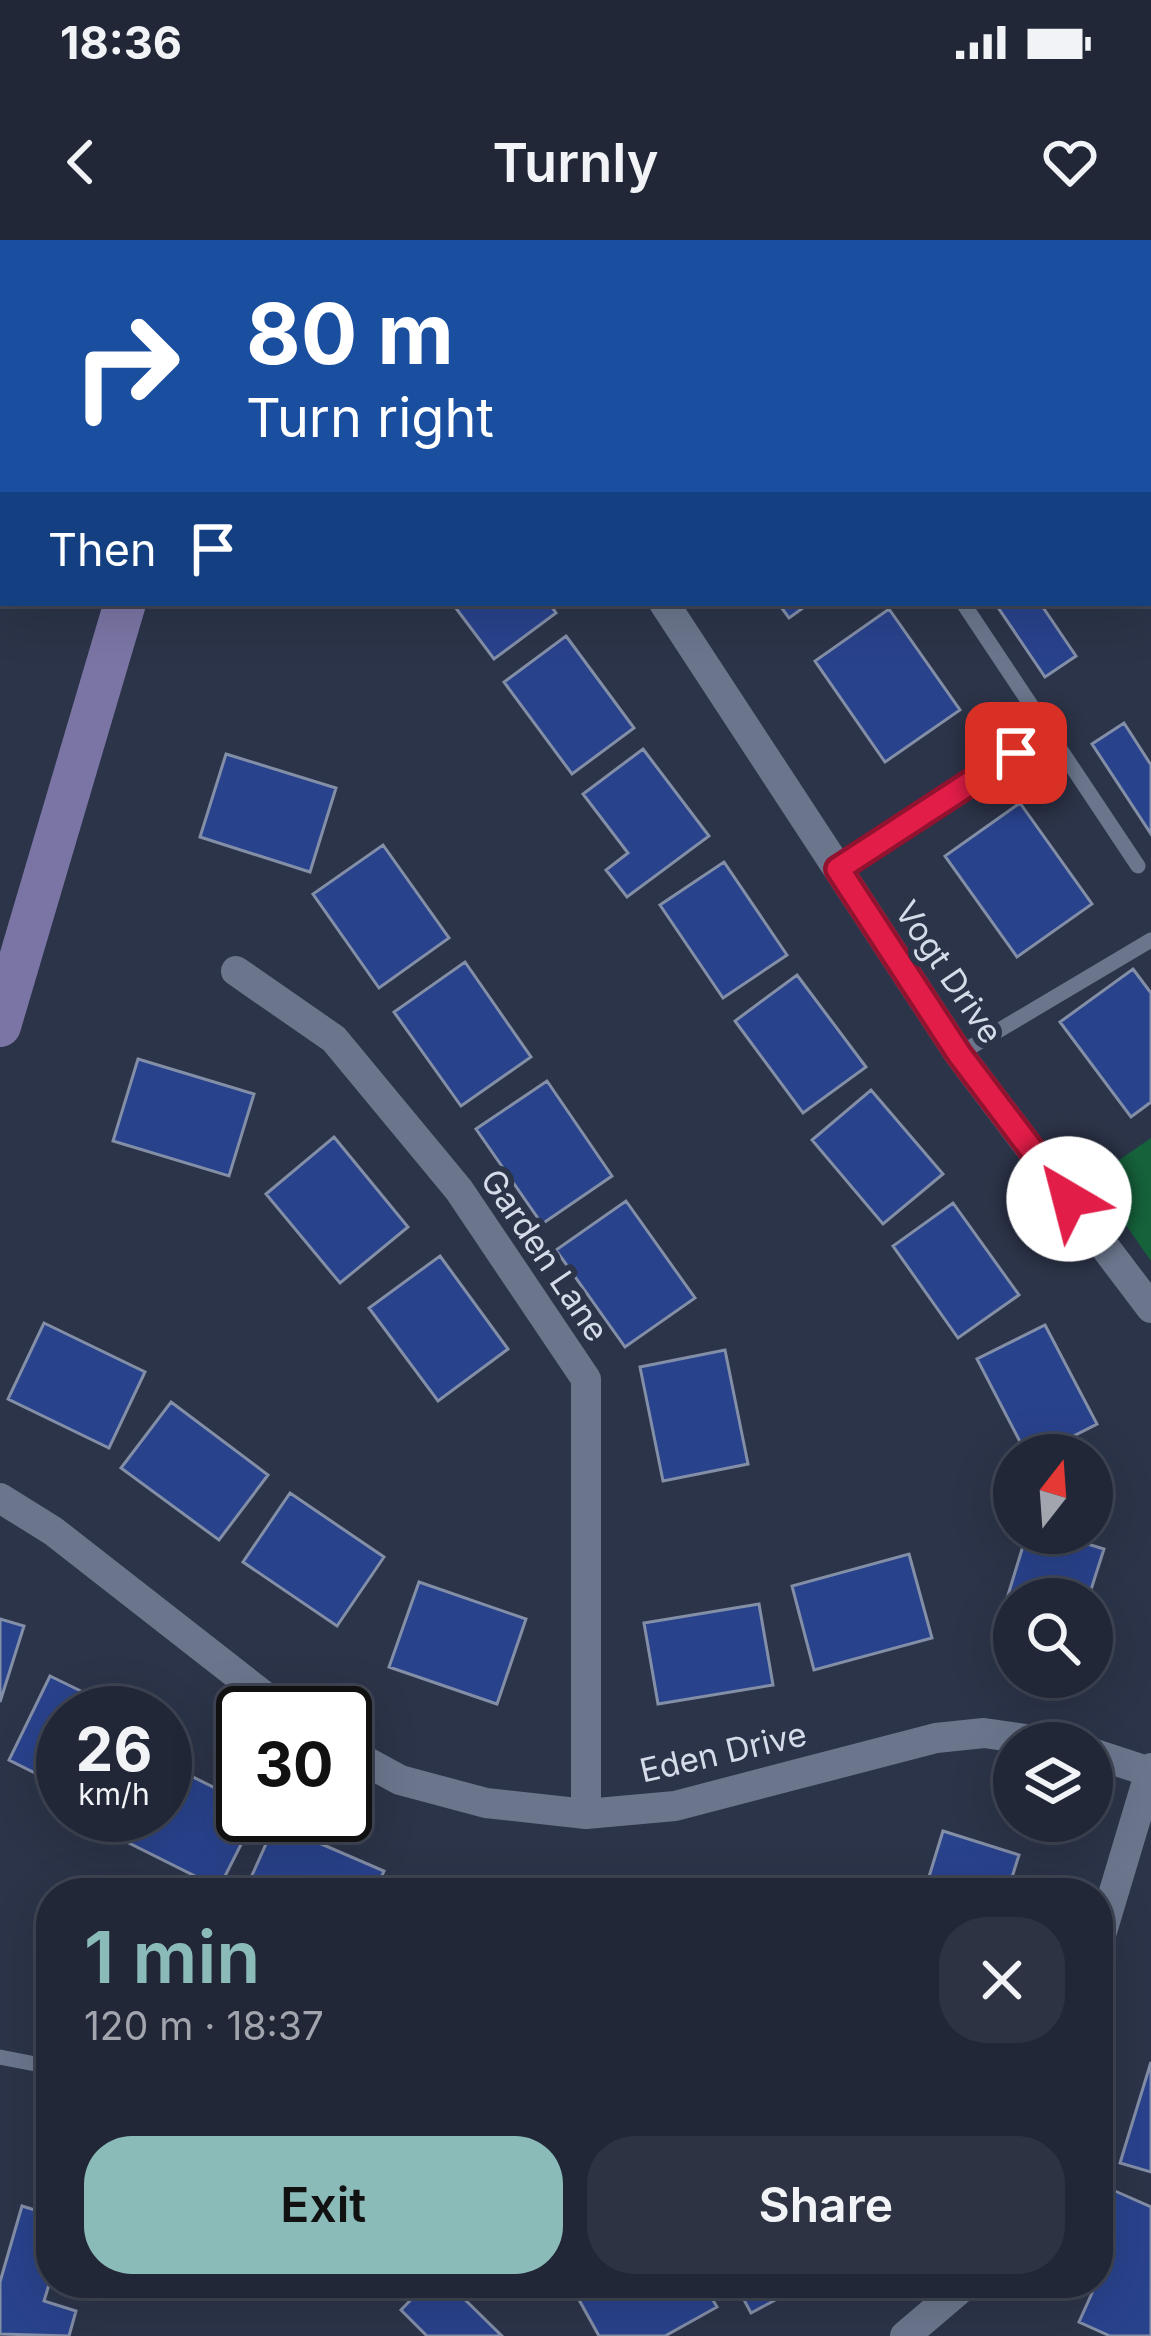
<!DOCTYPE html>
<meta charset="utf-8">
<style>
body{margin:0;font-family:Inter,sans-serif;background:#2d3342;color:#f1f3f6;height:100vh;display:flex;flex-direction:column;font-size:45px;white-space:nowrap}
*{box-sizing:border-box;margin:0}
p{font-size:39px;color:#a2a5ad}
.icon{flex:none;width:66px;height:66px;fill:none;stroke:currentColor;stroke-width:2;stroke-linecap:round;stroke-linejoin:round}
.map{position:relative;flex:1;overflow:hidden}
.sheet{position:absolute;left:36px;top:1638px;width:1077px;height:420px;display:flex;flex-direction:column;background:#212737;border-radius:48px;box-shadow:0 12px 48px #0002,0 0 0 3px #3e4452}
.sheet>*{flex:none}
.banner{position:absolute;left:0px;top:0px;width:1152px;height:366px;box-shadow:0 12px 48px #0002,0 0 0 3px #3e4452;background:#1a4fa0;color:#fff;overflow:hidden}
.needle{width:78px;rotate:17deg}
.tools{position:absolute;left:993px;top:1194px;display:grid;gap:24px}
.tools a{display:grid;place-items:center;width:120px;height:120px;border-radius:50%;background:#212737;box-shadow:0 12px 48px #0002,0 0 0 3px #3e4452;font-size:60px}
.speed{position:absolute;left:36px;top:1446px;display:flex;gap:24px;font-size:60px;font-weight:700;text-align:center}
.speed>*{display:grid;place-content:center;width:156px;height:156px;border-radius:50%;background:#212737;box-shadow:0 12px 48px #0002,0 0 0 3px #3e4452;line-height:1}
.speed small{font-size:30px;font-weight:400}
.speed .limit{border:6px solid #111;border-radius:18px;background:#fff;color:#111}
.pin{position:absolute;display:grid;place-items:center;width:102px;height:102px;color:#fff;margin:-51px;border-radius:24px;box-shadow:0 6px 18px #0006}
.me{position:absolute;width:132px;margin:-66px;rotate:323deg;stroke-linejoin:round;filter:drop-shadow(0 0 9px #0008)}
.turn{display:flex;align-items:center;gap:42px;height:252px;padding:0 48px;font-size:54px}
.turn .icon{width:156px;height:156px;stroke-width:2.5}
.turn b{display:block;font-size:84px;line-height:102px}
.then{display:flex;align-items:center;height:114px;padding:0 48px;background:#0003;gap:24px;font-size:45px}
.round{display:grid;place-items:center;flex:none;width:126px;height:126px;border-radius:48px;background:#2d3342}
.overview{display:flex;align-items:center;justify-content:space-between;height:204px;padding:0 48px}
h1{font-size:72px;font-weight:600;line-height:90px;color:#8bbbb9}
.primary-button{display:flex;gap:24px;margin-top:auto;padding:24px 48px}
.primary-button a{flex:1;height:138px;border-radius:48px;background:#8bbbb9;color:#111;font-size:48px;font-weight:600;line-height:138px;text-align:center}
.primary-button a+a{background:#2d3342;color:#f1f3f6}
.status{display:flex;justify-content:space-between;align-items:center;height:84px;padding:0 60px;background:#212737;direction:ltr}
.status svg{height:33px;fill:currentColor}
header{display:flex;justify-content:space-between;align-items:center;height:156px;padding:0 48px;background:#212737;font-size:54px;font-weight:600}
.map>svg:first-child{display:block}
.green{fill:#15623b}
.building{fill:#29428c;stroke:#838ea7;stroke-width:3}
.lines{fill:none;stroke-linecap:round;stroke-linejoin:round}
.lane{stroke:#6b768d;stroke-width:15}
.street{stroke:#6b768d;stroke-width:30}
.secondary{stroke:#7a75a4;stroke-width:42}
.route-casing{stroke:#92132f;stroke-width:30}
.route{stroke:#e11d48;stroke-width:21}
.labels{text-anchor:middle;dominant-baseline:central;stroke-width:12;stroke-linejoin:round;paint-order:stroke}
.street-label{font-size:33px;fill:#d5dbe8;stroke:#2c3449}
</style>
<div class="status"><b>18:36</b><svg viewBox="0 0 49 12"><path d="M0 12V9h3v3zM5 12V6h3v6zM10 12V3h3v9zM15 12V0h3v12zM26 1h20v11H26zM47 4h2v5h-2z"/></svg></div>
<header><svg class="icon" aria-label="back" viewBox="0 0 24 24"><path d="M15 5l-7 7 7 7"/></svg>Turnly<svg class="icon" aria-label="heart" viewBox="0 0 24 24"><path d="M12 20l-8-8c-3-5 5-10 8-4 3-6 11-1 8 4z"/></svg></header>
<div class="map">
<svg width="1151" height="2096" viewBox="0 0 1151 2096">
<rect width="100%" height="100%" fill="#2c3449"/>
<path class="green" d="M0,0H218L3,3V282Z
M1151,898V1021L1093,938Z"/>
<path class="building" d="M545,0H635L541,3Z
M732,0H777L779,3H734Z
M452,363H549L556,373L494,419Z
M778,363H810L789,378Z
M995,363H1040L1076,416L1045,437Z
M889,369L960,470L885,522L815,421Z
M566,396L634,488L572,534L504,442Z
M1124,483L1151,525V594L1092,504Z
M643,509L709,596L627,657L606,630L628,613L583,554Z
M226,514L336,548L310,632L200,597Z
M1020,563L1092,664L1017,717L945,616Z
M383,605L449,698L379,748L313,654Z
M724,622L787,715L723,758L660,665Z
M465,722L531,817L461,866L394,772Z
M1133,729L1151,753V862L1131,877L1060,782Z
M797,735L866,827L803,873L735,781Z
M138,819L254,854L229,936L113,901Z
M547,841L612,936L542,984L476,889Z
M871,850L943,934L883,984L812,900Z
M334,897L408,987L340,1043L266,954Z
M626,961L695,1058L625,1107L556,1010Z
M953,963L1019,1055L958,1098L893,1006Z
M440,1016L508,1109L438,1161L369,1068Z
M44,1083L145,1132L109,1208L8,1159Z
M1045,1085L1097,1184L1036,1215H1027L977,1119Z
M725,1110L748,1224L663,1241L640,1127Z
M171,1162L268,1235L219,1300L121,1228Z
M290,1253L384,1317L337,1386L243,1322Z
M1027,1293H1052L1104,1309L1088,1359H1014V1396L997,1391Z
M909,1314L932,1398L814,1430L792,1346Z
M419,1342L526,1379L497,1464L389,1427Z
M759,1364L773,1445L658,1464L644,1383Z
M0,1379L24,1386L0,1462Z
M50,1436L126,1473H63V1547L9,1520Z
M165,1523L243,1562V1575H256L219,1648L121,1599L133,1575H165Z
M275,1584L384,1631L374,1653H244Z
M943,1591L1019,1615L1007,1653H924Z
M409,1639L459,1653H404Z
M1151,1822V1932L1120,1923Z
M1115,1951L1151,1967V2096H1110L1079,2082L1092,2053L1072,2044L1098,2043V1988Z
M22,1966L51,1975V2038L44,2061L76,2071L69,2096L0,2094V2042Z
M427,2043H448L502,2096H427L401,2070Z
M604,2043H703L717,2067L665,2096H599L578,2058Z
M735,2043H807L751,2073Z"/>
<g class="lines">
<path class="lane" d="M482,3L483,0
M0,75L3,74
M963,363L1138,626
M838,629L1049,491
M959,814L1151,700
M0,1817L51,1827"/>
<path class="street" d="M664,363L959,814L1151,1068
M236,731L334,799L459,950L586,1139V1574
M0,1258L53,1291L286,1473
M345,1510L400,1540L486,1563L586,1574L675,1566L936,1498L984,1493L1053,1503
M1092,1513L1150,1532
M1098,1705L1151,1528
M905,2096L967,2043"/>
<path class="secondary" d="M233,3L234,0
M0,786L125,363"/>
</g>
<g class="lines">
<defs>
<path id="route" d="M1016,513L838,629L959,814L1069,959"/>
</defs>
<use href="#route" class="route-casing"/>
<use href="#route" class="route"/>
</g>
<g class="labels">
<g class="street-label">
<text transform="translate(949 732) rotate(56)">Vogt Drive</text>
<text transform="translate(545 1015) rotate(56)">Garden Lane</text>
<text transform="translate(723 1512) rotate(-13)">Eden Drive</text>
</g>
</g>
</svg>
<div class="tools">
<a><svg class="needle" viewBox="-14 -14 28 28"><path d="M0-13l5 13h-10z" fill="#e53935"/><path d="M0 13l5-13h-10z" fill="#a2a5ad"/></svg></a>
<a><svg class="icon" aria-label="search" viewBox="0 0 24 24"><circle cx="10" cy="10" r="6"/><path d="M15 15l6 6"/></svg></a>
<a><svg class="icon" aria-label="layers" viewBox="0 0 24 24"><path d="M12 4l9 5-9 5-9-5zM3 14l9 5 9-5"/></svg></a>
</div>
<div class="speed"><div>26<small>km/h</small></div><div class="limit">30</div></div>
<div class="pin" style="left:1016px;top:513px;background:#d93025"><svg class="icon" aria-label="arrive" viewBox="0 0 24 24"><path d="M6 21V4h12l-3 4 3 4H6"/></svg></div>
<svg class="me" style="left:1069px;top:959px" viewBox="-20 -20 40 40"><circle r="19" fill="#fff"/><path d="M0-13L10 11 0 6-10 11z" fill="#e11d48"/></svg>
<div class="banner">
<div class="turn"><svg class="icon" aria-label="right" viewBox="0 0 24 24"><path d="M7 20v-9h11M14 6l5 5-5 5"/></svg><div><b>80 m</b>Turn right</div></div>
<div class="then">Then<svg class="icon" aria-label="arrive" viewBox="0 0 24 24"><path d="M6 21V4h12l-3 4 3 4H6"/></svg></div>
</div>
<section class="sheet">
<div class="overview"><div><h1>1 min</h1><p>120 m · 18:37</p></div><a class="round"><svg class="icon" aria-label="close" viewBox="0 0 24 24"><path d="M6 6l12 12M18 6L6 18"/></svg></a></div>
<div class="primary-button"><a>Exit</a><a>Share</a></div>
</section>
</div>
